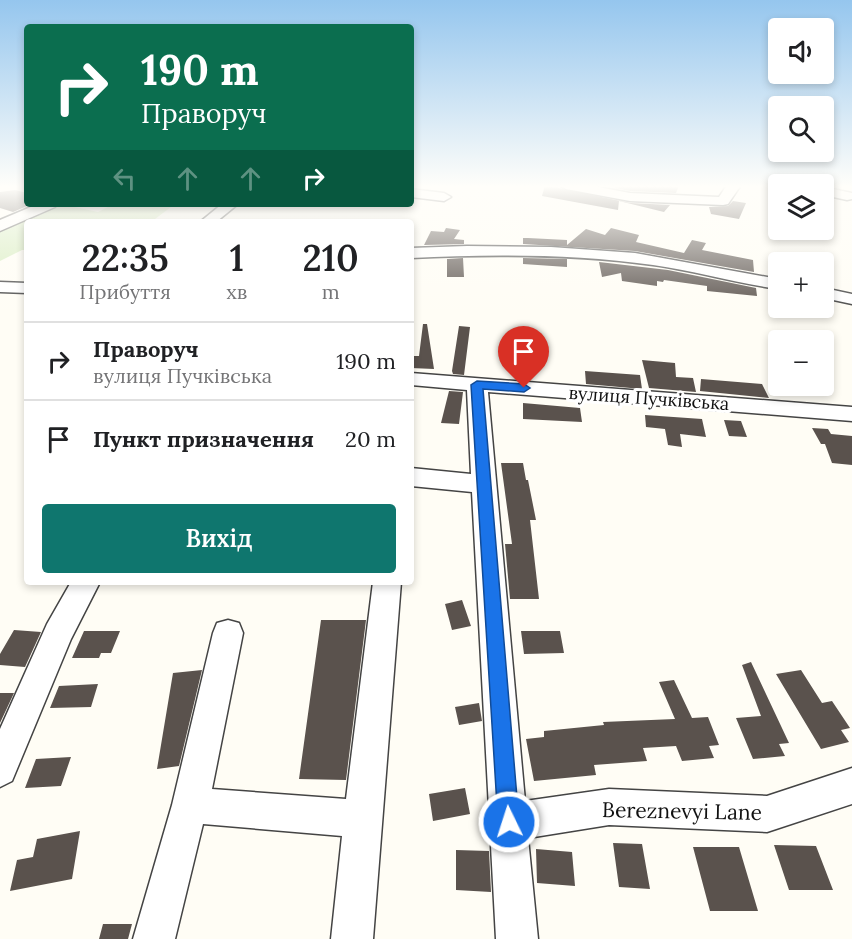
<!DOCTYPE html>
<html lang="uk">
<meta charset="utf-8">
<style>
body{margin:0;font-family:Lora,serif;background:#f6f6f6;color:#202124;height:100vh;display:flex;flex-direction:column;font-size:22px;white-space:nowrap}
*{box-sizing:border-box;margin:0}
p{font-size:20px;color:#757577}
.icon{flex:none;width:33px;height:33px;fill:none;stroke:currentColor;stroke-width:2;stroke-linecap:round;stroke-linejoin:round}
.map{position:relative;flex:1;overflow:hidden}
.details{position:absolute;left:24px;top:219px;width:390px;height:366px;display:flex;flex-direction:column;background:#fff;border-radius:6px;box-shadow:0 3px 9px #0003}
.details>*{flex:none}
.hud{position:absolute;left:24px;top:24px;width:390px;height:183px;border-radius:6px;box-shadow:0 3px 9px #0003;background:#0b6e4f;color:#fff;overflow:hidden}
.buttons{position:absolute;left:768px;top:18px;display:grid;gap:12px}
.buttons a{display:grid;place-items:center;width:66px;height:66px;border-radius:6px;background:#fff;box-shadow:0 3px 9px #0003;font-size:30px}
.pin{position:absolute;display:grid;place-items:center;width:51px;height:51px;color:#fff;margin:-62px -26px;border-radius:50% 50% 50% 0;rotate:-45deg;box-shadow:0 0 6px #0007}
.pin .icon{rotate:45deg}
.me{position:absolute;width:66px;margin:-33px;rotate:356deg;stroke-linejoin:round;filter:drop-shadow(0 0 4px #0008)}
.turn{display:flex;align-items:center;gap:21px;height:126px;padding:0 18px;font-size:27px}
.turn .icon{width:78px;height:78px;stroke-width:2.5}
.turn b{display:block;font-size:42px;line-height:51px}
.lanes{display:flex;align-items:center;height:57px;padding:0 18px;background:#0003;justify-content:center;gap:30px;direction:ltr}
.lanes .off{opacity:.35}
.eta{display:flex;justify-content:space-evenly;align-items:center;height:102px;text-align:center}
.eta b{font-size:36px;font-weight:600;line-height:42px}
.cta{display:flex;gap:12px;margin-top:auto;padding:12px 18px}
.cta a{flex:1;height:69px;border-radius:6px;background:#0f766e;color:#fff;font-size:24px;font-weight:600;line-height:69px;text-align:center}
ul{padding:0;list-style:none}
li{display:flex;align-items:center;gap:18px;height:78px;padding:0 18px;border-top:2px solid #e0e0e0}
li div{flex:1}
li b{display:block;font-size:22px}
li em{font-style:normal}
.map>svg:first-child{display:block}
.green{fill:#d5ebbd}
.building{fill:#5a524d}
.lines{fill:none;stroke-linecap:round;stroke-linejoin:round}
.minor-casing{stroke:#444;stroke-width:3}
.minor{fill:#fff;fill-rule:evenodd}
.route{fill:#1a73e8;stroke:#114b97;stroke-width:1.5}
.labels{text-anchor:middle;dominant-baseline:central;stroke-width:6;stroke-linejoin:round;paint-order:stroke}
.street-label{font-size:18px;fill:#111;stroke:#fff}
.near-street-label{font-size:21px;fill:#111;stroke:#fff}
</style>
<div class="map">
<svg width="852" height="939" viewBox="0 0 852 939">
<rect width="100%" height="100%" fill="#fffdf5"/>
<path class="green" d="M60,204L98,212L114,204H175L151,222H27V250H22L0,261V231Z"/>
<path class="building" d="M545,185L630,203L670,205L664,212L619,201L618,210L542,196Z
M616,185H679L676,193L630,191L615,188Z
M15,190L27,193V206L13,212L0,208V192Z
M733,201L746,203L739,219L711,214L709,207L728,206Z
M446,228L460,230L454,239L464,240V244L424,245L431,231L444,232Z
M611,228L639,235L636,242L684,253L692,240L706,243L702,250L753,260L754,272L635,251L523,244V238H528L567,240V245L586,229L605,235Z
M463,258L464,277H447V259Z
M523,258L567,259V267L523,264Z
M599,262L668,270L756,288L757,296L707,291V286L664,280L663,282L657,281V286L622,281L621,273L602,277Z
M423,324H427L434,369L411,368V356H419Z
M459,326L470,327L464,375L453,374L452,371Z
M642,360L675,363L676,377L693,378L696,392L649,388Z
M585,371L640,375L642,389L586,384Z
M701,379L762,384L769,398L700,391Z
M449,391L463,392L459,424L441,423Z
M523,403L580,408L582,422L523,419Z
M645,415L702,419L706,437L680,434L682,447L668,445L665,429L646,427Z
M724,420L741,421L747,437L729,436Z
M812,428L828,429L831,434L852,436V465L832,463L825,444H821Z
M501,463H523L526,480H528L536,520H530L539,599H510L505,544H512Z
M462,600L471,626L452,630L445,604Z
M321,620H366L346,780L299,779Z
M14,630L41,632L25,667L0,665V654Z
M84,631H120L111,653H101L99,658H72Z
M521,631H560L564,653L524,654Z
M751,662L789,743L779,744L785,756L753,759L736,718L761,716L742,665Z
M202,670L179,766L157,769L173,673Z
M801,670L822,703L832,701L850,728L841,730L849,742L821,749L776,674Z
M674,680L692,718L708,717L719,745L709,746L714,758L682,761L676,746L643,748L647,761L594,765L596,775L534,781L526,739L544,737V731L604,725L603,722L675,719L659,682Z
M98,684L91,707L50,708L59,686Z
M0,693H14L0,723Z
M479,703L482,721L459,725L455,707Z
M71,757L61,786L25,788L36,759Z
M465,788L470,814L433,821L429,794Z
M80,831L72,879L10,891L17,860L33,857L37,839Z
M613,843L642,844L650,889L619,887Z
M774,845L816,846L833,890H789Z
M693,847H739L758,911H710Z
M536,849L572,852L575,886L537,883Z
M456,850L489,851L491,892L456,890Z
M103,924H132L128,939H99Z"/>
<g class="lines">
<defs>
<path id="minor" d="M559,185H588L630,193L719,197L727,185H741L728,204L723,205L630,201L566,189Z
M824,187L852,193V199L847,200L824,195Z
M411,189L444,193L451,197L444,201L411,197Z
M38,204H57L55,207L0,231V220Z
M222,204H238L216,222H200Z
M467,246L551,247L635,253L778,279V289C736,283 695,271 653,265C573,254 492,254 411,258V248Z
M0,282L27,283V293L0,292Z
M824,288L852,294V304L824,298Z
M411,373L852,407V421L488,392L525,801L609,789L767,796L852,768V804L767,832L609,825L528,838L538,939H496L472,492L411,486V468L471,474L467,390L411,385Z
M71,582H100L71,639L12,781L0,787V729L47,624Z
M373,582H401L373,939H331L342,836L203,824L175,939H133L172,805L213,633L217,623L228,620L239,623L243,633L212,789L346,799Z"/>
</defs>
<use href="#minor" class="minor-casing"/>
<use href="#minor" class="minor"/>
</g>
<linearGradient id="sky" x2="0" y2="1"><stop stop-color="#95c6ee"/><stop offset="0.59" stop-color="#fffefa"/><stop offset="1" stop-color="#fffefa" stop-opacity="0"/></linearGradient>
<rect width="852" height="316" fill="url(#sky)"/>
<path class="route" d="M477,381L524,384L530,388L524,392L483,389L519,822L516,829L509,832L501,829L498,822L471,385Z"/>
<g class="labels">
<g class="street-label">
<text transform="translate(649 398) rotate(4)">вулиця Пучківська</text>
</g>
<g class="near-street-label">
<text transform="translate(682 811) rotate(1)">Bereznevyi Lane</text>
</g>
</g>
</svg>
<div class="buttons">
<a><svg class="icon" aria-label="sound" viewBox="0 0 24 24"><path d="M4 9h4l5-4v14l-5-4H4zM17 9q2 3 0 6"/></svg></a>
<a><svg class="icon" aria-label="search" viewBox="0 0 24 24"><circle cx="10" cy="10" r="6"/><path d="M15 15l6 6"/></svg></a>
<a><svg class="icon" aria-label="layers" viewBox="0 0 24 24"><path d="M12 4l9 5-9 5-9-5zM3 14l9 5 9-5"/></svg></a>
<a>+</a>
<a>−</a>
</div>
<div class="pin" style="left:524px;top:388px;background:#d93025"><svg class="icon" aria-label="arrive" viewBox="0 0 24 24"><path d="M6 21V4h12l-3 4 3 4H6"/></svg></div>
<svg class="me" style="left:509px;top:822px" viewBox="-20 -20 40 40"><circle r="17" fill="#1a73e8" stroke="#fff" stroke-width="3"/><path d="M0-11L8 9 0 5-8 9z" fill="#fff"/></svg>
<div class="hud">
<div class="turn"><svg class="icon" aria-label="right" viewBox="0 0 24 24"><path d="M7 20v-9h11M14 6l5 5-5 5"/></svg><div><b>190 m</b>Праворуч</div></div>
<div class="lanes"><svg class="icon off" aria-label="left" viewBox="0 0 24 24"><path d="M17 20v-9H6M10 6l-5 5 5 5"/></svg><svg class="icon off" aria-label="ahead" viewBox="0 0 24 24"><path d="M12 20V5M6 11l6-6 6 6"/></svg><svg class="icon off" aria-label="ahead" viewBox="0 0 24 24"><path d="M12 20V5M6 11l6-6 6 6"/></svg><svg class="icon" aria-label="right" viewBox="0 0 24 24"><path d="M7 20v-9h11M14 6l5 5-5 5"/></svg></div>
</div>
<section class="details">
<div class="eta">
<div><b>22:35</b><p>Прибуття</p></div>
<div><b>1</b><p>хв</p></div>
<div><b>210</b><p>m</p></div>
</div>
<ul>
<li><svg class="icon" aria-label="right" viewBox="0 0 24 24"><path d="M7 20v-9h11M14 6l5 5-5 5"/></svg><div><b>Праворуч</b><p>вулиця Пучківська</p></div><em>190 m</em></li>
<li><svg class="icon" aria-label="arrive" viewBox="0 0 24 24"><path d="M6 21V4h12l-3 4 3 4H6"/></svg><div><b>Пункт призначення</b></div><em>20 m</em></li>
</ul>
<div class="cta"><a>Вихід</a></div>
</section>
</div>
